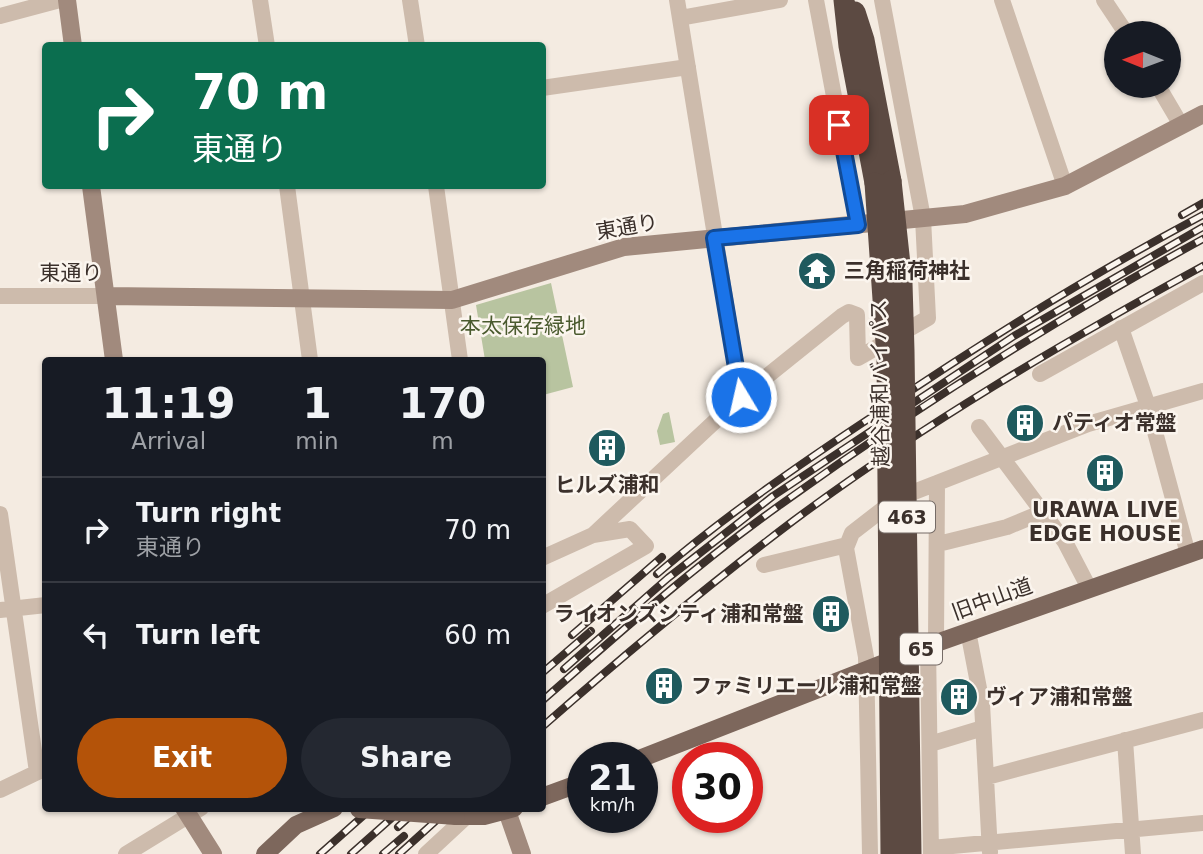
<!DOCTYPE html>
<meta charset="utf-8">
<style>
body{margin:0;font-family:"DejaVu Sans","Noto Sans JP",sans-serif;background:#242831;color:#f1f3f6;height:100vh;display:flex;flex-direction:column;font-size:26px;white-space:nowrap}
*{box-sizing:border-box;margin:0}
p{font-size:23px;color:#9ea1a6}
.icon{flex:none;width:38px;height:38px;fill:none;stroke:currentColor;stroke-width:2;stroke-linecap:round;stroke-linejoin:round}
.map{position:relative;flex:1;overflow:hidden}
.side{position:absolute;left:42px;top:357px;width:504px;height:455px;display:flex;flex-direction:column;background:#171b24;border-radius:7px;box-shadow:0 2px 5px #0004}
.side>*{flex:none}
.banner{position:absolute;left:42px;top:42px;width:504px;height:147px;border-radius:7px;box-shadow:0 2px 5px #0004;background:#0b6e4f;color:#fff;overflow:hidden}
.needle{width:46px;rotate:271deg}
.controls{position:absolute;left:1104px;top:21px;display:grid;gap:14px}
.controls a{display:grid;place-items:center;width:77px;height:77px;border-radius:50%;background:#171b24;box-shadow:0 2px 5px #0004;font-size:35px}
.speed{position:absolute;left:567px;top:742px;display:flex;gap:14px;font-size:35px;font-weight:700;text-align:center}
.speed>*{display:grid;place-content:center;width:91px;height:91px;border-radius:50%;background:#171b24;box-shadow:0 2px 5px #0004;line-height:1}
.speed small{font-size:18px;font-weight:400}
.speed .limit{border:10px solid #d22;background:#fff;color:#111}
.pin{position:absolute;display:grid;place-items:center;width:60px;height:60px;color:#fff;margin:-30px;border-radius:14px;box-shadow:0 4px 10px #0006}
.me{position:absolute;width:77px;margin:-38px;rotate:351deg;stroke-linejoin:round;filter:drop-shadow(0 0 5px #0008)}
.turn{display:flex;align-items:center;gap:24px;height:147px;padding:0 35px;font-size:32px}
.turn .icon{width:91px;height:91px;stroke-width:2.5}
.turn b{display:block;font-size:49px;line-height:60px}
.eta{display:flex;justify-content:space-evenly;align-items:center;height:119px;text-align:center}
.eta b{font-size:42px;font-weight:700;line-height:49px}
.cta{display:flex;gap:14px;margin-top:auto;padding:14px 35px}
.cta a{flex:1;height:80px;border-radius:42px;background:#b45309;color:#fff;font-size:28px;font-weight:700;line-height:80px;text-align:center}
.cta a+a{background:#242831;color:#f1f3f6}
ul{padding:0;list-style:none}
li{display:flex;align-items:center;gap:21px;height:105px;padding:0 35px;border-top:2px solid #363941}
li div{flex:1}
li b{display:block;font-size:26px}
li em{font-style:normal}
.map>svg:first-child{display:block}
.green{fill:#b8c4a0}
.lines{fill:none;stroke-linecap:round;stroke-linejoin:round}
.street{stroke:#cdbbac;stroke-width:16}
.secondary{stroke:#a18a7d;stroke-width:18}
.primary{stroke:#7d675c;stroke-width:18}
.highway{stroke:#5c4a42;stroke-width:21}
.rail-casing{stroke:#3b302b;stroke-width:8}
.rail{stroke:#fbf5ee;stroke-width:5;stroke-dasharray:16;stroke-linecap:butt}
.primary-bridge{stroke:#7d675c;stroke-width:18}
.highway-bridge{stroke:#5c4a42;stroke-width:21}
.route-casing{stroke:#114b97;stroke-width:18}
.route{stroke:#1a73e8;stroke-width:12}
.labels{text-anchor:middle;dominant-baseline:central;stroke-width:5;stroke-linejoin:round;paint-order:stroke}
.shield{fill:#fbf5ee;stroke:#756b66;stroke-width:2}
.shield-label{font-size:19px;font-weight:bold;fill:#3b302b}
.street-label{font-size:21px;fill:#3b302b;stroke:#fbf5ee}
.poi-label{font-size:21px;font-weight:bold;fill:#3b302b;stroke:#fbf5ee;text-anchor:start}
.park-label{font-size:21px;fill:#4a5a2e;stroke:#fbf5ee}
</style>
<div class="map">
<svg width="1203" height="854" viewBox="0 0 1203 854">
<rect width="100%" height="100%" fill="#f4ebe1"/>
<path class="green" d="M551,283L573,387L543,395L542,360H485L476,305Z
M669,412L675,442L660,445L657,431L663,414Z"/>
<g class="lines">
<path class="street" d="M260,0L267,46
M410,0L417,46
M677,0L741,397
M816,0L858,225
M1002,0L1065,186
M1104,0L1126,33
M0,16L60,0
M680,18L780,0
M1158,86L1181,125
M542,88L688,67
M287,186L310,360
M436,186L460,360
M0,296H106
M1121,328L1148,406L1188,554
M1040,374L1203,283
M979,427L1065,542L1089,588
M0,514L37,772
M938,544L1007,527L1043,512
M542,558L593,535L741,397L842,316L849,312L857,315L858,358L928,318L923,218L882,0
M764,565L847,545
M542,606L646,546L630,529L593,535
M0,610L46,605
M968,631L982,704L990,852
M936,643L937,483
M928,646L931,854
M1125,740L1133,854
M930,744L983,728
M987,777L1203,720
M0,790L46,768
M931,848L1203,823
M126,854L201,808
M426,854L466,817
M870,854L866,657L846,548L852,533L896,499L1088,424L1203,391"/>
<path class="secondary" d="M67,0L73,46
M91,186L114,360
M106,296L452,300L624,247L965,214L1065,186L1203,114
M184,808L213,854
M507,811L522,854"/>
<path class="primary" d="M642,758L928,646L1203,549
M542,797L583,782
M456,816H484L514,808
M265,854L296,825L334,808"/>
<path class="highway" d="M844,0L849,46L875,183
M855,12L864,40L891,181"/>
<defs>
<path id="rail" d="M1182,215L1203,203
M657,574C726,515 800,464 876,414C982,342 1090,275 1203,215
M572,635L662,557
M564,669L668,578L773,496L1014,336L1203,227
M542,673L591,631
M542,701C619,633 697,564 780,505C915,408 1058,318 1203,239
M542,727C623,656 707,586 793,521C922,425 1062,343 1203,266
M398,827L419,808
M320,854L372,808
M351,854L403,808
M383,854L404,836
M399,854L450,808"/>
</defs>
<use href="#rail" class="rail-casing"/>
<use href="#rail" class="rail"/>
<path class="primary-bridge" d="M359,809L456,816"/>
<path class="highway-bridge" d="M891,181L902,283L904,351L911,854
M875,183L887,357L891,854"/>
</g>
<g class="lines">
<defs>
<path id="route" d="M741,397L714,238L858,225L839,125"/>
</defs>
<use href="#route" class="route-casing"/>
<use href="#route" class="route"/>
</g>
<defs>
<symbol id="temple-disc" viewBox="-11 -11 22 22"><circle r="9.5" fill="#1f5a5e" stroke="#fbf5ee"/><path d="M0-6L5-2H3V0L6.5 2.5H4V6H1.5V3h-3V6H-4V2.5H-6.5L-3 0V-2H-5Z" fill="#fff"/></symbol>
<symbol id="building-disc" viewBox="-11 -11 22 22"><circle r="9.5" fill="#1f5a5e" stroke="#fbf5ee"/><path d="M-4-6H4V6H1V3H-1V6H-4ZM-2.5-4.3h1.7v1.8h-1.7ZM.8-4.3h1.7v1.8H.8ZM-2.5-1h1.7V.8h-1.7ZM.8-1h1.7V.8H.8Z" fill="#fff"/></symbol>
</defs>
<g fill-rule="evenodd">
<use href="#temple-disc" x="795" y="249" width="44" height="44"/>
<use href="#building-disc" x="1003" y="401" width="44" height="44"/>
<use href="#building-disc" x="585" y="426" width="44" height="44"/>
<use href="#building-disc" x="1083" y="451" width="44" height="44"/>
<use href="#building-disc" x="809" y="592" width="44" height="44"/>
<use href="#building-disc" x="642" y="664" width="44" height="44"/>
<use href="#building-disc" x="937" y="675" width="44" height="44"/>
</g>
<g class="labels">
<g class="shield">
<rect x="879" y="501.5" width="56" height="31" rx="5"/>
<rect x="900" y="633.5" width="42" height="31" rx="5"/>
</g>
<g class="shield-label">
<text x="907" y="517">463</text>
<text x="921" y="649">65</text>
</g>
<g class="street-label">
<text transform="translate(627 227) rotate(-10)">東通り</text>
<text x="71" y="273">東通り</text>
<text transform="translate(880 383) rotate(-91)">越谷浦和バイパス</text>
<text transform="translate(992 599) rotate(-20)">旧中山道</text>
</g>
<g class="poi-label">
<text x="844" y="271">三角稲荷神社</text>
<text x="1052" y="423">パティオ常盤</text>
<text x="607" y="485" text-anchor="middle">ヒルズ浦和</text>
<text x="1105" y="510" text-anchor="middle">URAWA LIVE<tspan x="1105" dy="24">EDGE HOUSE</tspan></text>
<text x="804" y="614" text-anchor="end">ライオンズシティ浦和常盤</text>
<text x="691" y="686">ファミリエール浦和常盤</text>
<text x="986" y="697">ヴィア浦和常盤</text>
</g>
<g class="park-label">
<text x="523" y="326">本太保存緑地</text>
</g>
</g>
</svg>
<div class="controls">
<a><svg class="needle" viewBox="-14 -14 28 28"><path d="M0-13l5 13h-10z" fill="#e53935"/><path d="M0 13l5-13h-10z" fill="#9ea1a6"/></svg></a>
</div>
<div class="speed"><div>21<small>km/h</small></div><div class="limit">30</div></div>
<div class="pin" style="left:839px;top:125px;background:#d93025"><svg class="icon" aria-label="arrive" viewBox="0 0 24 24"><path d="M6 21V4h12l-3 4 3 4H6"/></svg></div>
<svg class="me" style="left:741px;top:397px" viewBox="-20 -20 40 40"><circle r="17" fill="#1a73e8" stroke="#fff" stroke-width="3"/><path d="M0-11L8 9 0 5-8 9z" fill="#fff"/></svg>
<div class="banner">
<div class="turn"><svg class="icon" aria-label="right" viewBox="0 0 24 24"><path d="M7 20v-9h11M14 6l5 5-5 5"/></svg><div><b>70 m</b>東通り</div></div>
</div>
<section class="side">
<div class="eta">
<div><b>11:19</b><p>Arrival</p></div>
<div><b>1</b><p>min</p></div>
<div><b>170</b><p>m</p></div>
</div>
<ul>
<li><svg class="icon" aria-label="right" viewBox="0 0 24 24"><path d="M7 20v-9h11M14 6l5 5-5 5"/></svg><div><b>Turn right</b><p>東通り</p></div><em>70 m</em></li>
<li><svg class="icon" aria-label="left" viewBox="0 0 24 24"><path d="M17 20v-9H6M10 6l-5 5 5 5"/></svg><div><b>Turn left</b></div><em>60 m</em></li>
</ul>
<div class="cta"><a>Exit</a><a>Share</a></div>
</section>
</div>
